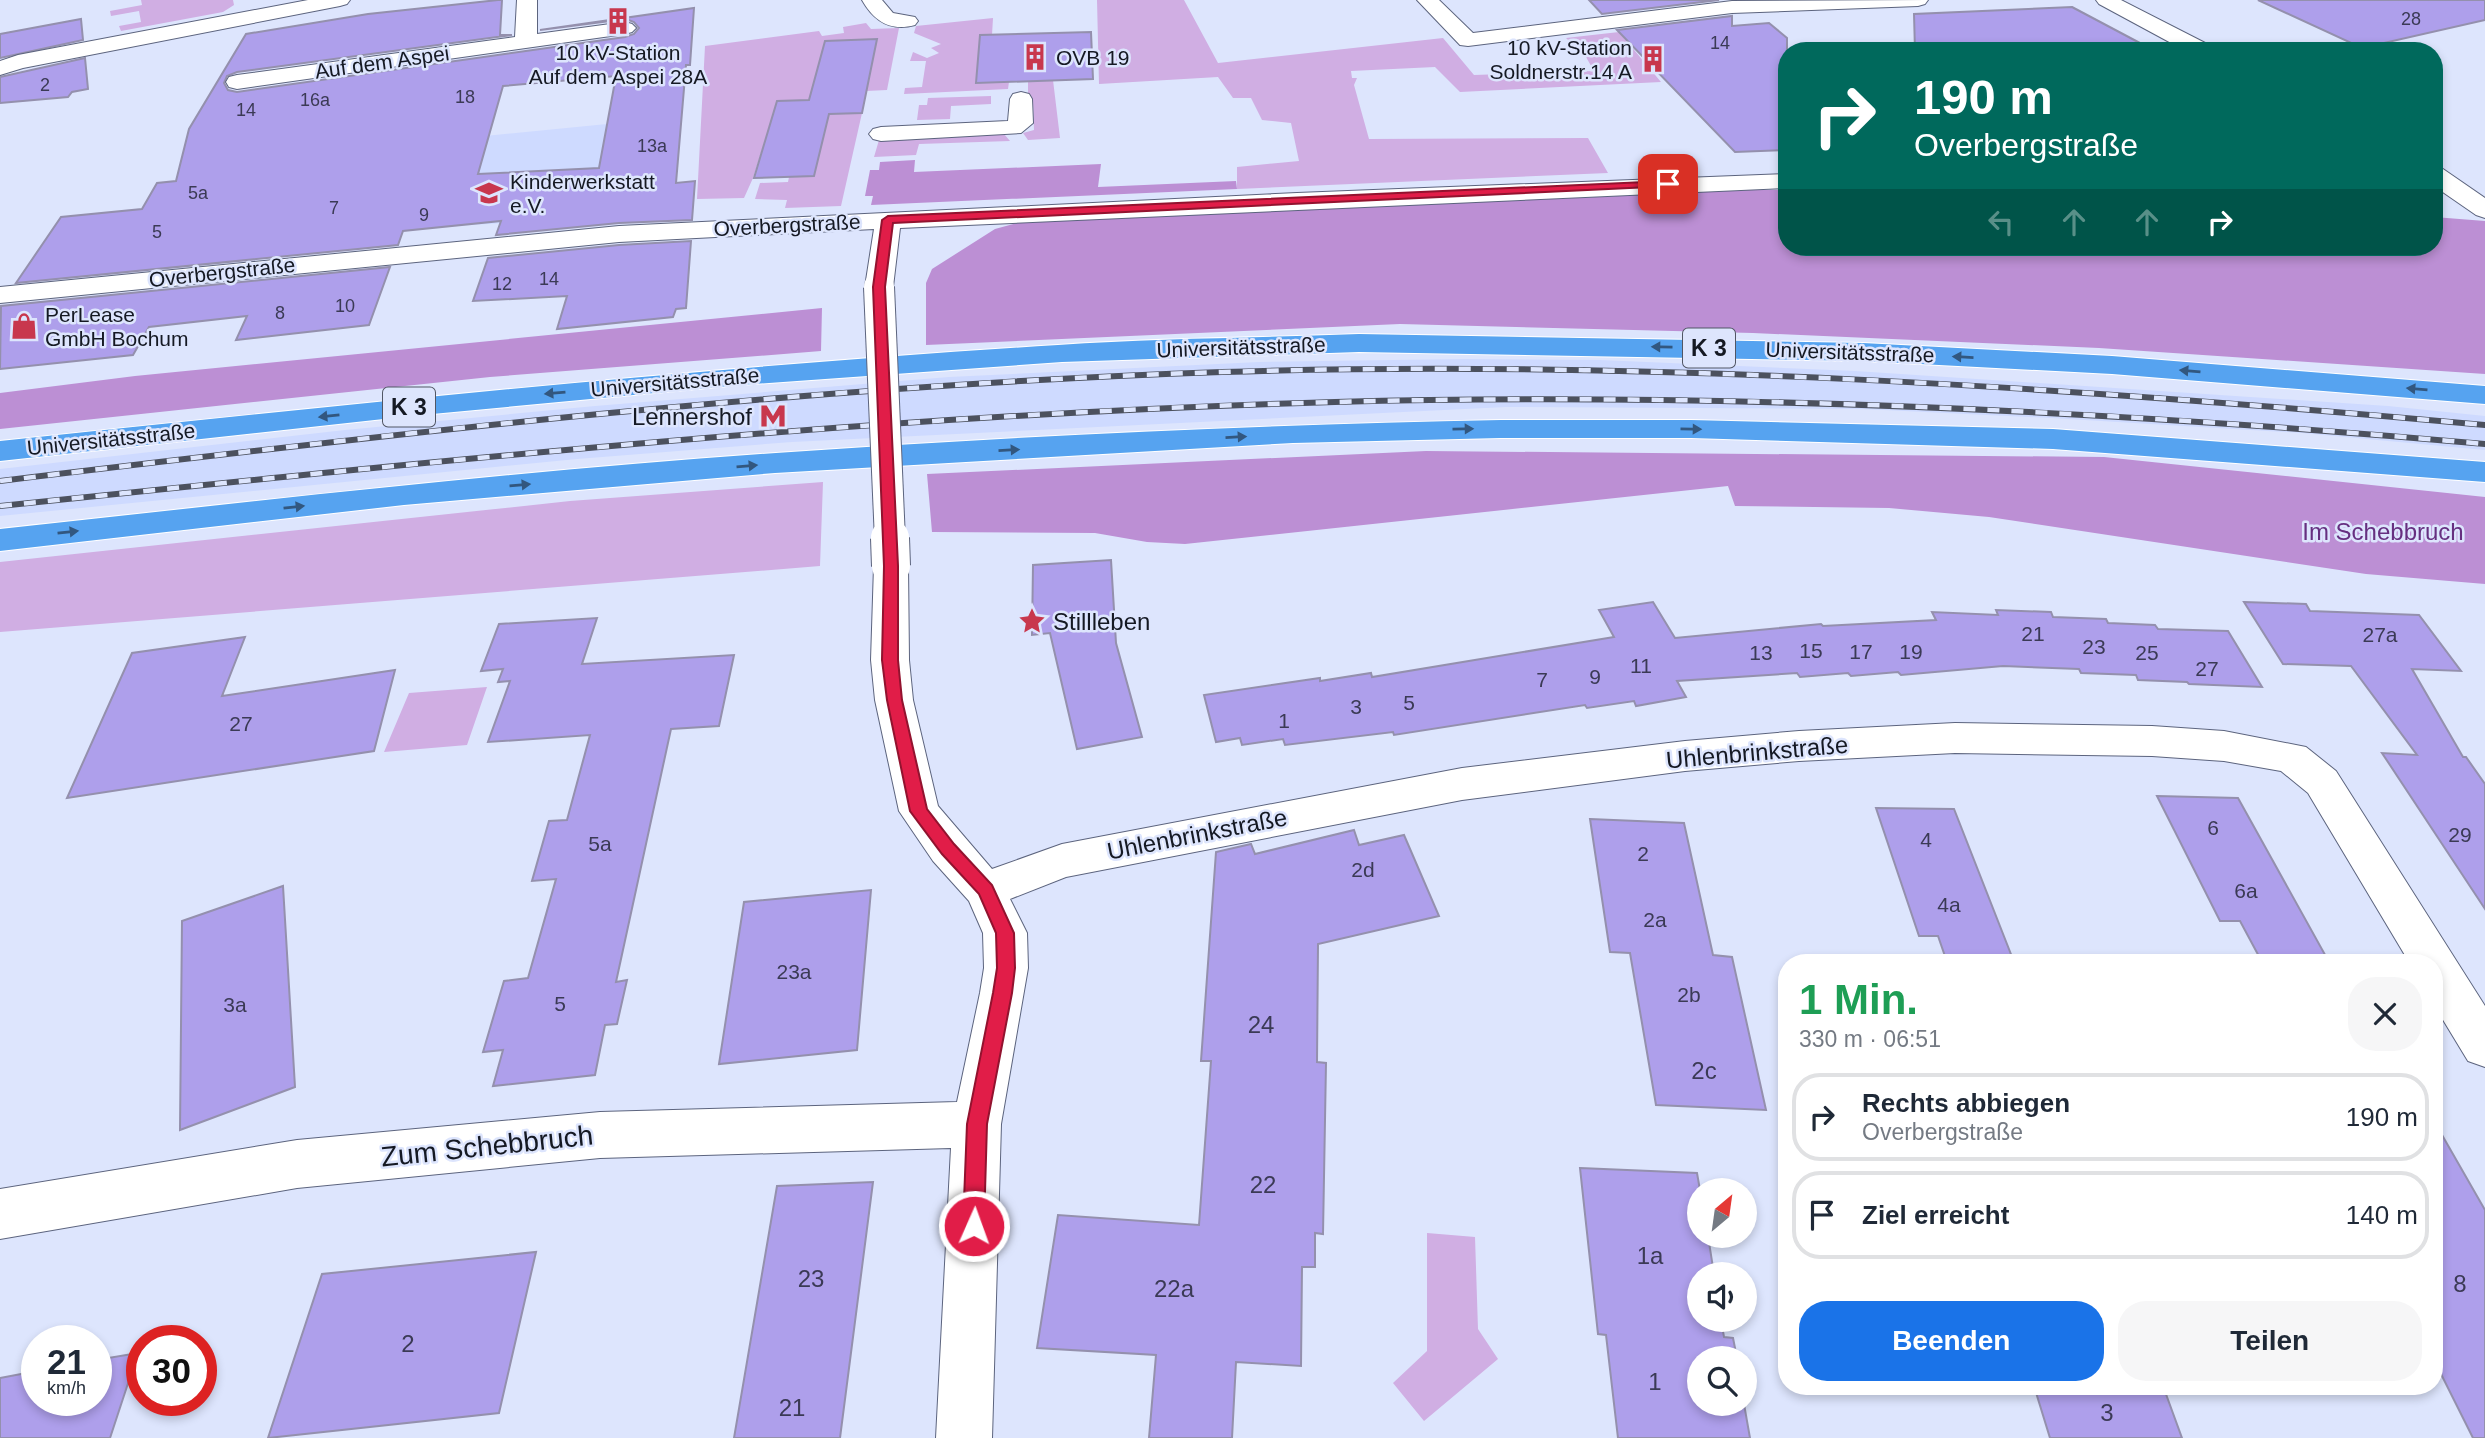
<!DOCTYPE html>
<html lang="de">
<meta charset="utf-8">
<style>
body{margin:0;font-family:Helvetica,sans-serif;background:#f6f6f7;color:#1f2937;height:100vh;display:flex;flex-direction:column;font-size:26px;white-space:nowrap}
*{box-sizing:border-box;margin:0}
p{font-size:23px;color:#747a83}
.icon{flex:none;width:38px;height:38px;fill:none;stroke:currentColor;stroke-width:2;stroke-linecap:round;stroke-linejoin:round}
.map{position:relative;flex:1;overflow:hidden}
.drawer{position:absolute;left:1778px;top:954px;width:665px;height:441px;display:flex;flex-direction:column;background:#fff;border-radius:28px;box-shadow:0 4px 10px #0003}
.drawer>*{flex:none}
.top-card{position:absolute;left:1778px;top:42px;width:665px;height:214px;border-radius:28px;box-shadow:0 4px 10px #0003;background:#00695c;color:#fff;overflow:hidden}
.needle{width:46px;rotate:29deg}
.tools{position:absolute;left:1687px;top:1178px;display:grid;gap:14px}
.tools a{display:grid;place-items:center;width:70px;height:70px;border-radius:50%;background:#fff;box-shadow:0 4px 10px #0003;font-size:35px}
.speed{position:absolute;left:21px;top:1325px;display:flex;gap:14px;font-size:35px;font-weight:700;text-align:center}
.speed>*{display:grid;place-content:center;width:91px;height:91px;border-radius:50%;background:#fff;box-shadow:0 4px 10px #0003;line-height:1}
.speed small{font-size:18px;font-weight:400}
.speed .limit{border:10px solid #d22;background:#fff;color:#111}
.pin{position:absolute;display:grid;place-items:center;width:60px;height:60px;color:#fff;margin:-30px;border-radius:14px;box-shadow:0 4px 10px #0006}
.me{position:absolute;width:77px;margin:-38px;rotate:2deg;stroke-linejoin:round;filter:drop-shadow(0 0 5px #0008)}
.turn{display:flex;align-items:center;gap:24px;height:147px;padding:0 21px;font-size:32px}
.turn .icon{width:91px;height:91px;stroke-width:2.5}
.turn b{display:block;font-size:49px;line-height:60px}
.lanes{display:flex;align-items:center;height:66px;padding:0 21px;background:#0003;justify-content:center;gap:35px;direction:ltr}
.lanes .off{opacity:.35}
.round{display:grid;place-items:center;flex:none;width:74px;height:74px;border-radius:28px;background:#f6f6f7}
.head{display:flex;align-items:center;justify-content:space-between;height:119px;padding:0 21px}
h1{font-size:42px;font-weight:700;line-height:52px;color:#1e9e55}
.cta{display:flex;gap:14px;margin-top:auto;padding:14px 21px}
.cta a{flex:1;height:80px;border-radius:28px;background:#1a73e8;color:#fff;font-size:28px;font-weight:700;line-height:80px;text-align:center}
.cta a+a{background:#f6f6f7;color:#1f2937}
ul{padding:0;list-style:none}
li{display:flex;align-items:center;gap:21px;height:88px;margin:0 14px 10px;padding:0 7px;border:4px solid #e0e1e3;border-radius:28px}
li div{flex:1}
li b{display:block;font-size:26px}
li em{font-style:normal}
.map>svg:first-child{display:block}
.built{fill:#cedaff}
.green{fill:#d0aee3}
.forest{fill:#bc8fd4}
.building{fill:#ae9feb;stroke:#9490ad;stroke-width:2;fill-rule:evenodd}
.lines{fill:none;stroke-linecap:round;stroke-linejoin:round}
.minor-casing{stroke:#5c647e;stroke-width:2}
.highway-casing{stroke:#fff;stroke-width:2}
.minor{fill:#fff;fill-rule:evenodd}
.highway{fill:#56a3f0;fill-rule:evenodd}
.rail-casing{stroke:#4c515e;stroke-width:6}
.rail{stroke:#dde5fd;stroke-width:4.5;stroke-dasharray:12;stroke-linecap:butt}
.minor-bridge-far1-casing{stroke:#5c647e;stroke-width:32;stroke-linecap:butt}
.minor-bridge-casing{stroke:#5c647e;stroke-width:40;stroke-linecap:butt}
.minor-bridge-far1{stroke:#fff;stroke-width:30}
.minor-bridge{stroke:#fff;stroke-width:38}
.oneway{fill:#32577f}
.route{fill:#e11d48;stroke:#92132f;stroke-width:2}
.labels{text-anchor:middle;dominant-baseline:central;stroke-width:5;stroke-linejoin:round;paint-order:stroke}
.far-number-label{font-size:18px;fill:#3b3a55}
.far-poi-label{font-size:21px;fill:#151923;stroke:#dde5fd;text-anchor:start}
.far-street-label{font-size:21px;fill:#151923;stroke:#dde5fd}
.number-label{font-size:21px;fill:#3b3a55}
.shield{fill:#dde5fd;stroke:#515664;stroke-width:2}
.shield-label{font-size:23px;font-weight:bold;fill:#151923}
.poi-label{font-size:24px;fill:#151923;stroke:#dde5fd;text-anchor:end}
.park-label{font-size:24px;fill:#662f80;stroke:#dde5fd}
.street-label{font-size:24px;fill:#151923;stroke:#dde5fd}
.near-number-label{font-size:24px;fill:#3b3a55}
.near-street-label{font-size:28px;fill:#151923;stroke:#dde5fd}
</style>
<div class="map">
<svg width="2485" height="1438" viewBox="0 0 2485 1438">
<rect width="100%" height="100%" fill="#dde5fd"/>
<path class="built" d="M607,124L592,218L455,226L403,144Z
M1465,359L1600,360L1855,371L2388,406L2485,416V450L2302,433L2051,418L1863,409L1506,407L792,442L577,459L0,516V469L345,430L595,406L949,377L1259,362Z"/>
<path class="green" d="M141,0H233L234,5L223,12L121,31L119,26L141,22L139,11L111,16L110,11L142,5Z
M1097,0H1184L1218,63L1443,38L1474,75L1594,71L1586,57L1566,38L1619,32L1661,82L1460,92L1435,67L1351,71L1352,78H1357L1354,85L1369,139L1588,138L1608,173L1237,189V167L1299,161L1291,123L1262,120L1251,98H1233L1218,77L1099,84Z
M993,18L992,35L980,36L976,82H1009L1008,89L904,94L905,88L922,87L926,61H910L913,52L927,58L939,53L931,48L941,44L914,33L916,26Z
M866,23L871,29L899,28L887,90L866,91L825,41L809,100L777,102L753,178L744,198L697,199L705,46L819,31L822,36L844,33L843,27Z
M1053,80L1060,138L1028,140L1023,133L1034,130L1033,101L1028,99V81Z
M991,96V104L951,106L950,119L917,120L919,105H927L928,98Z
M862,113L841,206L785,208L787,200L755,199L760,183L788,182L789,177L814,176L829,114Z
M1004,134L1010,141L919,144L916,155L874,157L879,140Z
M823,482L820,566L0,632V562L570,501Z
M487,687L467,745L384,752L409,693Z
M1427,1233L1475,1237L1478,1329L1498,1359L1424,1421L1393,1383L1427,1351Z"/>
<path class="forest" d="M915,160L914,172L1101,164L1098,187L1236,181L1237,189L871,205L873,196H865L870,170H879L880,162Z
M1749,190H1787V247H2434V217L2485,221V374L2099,348L1753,333L1400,324L926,345V283L932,269L995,229L1017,223Z
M822,308L821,351L490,377L0,429V393L135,376Z
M1426,451L2104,457L2485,497V584L2366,574L1989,517L1889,508L1735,506L1728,486L1185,544L1147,542L1095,533L932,532L927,474Z"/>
<path class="building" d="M498,0H502L500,35H512L237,72L227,76L224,83L228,90L237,92L625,37L634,34L639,28L634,22L626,19L540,30L694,8L690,65H686L676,183L695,181L692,220L619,223L496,235L501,221L403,231L398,245L16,283L61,217L142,209L157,183L176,181L189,129L246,34L368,14ZM616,76L599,168L478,174L503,86Z
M1589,0H1719L1602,14Z
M2258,0H2485V20L2362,48Z
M2072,7L2155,51H1915L1914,14Z
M1732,16V26L1769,23L1787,38V150L1735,152L1617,30Z
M81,19L83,40L0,58V34Z
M1091,32L1093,79L976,83L980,35Z
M877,39L862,113L829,114L814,176L754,178L777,101L809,100L825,41Z
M85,58L88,89L72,92L68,97L0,103V77Z
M691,241L686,308L676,309L673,317L557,329L567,296L473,301L488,258L619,245Z
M390,267L369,325L236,340L247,316L149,327L133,355L0,369L1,306Z
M1111,560L1116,643L1142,737L1077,749L1050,633L1032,635L1033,565Z
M1653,602L1675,638L1821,624L1823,626L1936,620L1932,612L1998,615L1996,610L2051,612L2053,617L2106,619L2108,623L2155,625L2158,629L2228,631L2262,687L2189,684L2187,682L2138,680L2136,675L2081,673L2079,669L2003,666L1901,675L1898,672L1851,676L1848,673L1800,677L1797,673L1677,681L1686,697L1636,706L1634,701L1587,708L1585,705L1394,735L1393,732L1285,745L1283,739L1242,745L1240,738L1216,742L1204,695L1320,678V681L1371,673L1372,677L1614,637L1599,610Z
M2244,602L2306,604L2310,611L2419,615L2461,671L2412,669L2463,757H2466L2485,784V909L2382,753L2417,755L2351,666L2283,664Z
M597,618L582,664L734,655L719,726L671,729L616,982L627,980L617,1024L605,1025L595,1075L493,1086L503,1050L483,1052L504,981L528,978L556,879L532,881L549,821L567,820L590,735L488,742L510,681L498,682L503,669L481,671L499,624Z
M245,637L222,696L395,670L374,751L67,798L132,653Z
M2157,796L2238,798L2329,962H2262L2240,921H2220Z
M1876,808L1954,809L2014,962H1947L1938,936H1919Z
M1590,819L1684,823L1713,955L1732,957L1766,1110L1656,1105L1630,953L1610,952Z
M1354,830L1359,845L1404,835L1439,916L1318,944L1317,1062L1326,1063L1323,1234L1315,1233V1267H1302L1301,1366L1236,1362L1232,1438H1149L1156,1355L1037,1348L1058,1215L1199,1225L1211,1061H1201L1216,852L1251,844L1255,854Z
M283,886L295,1087L180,1130L182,921Z
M871,890L857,1050L719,1064L744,902Z
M2434,1121L2485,1210V1438H2473L2434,1360Z
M1580,1168L1697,1173L1700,1190L1699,1236H1708L1714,1274H1699V1320H1721L1724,1337L1733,1338L1737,1358H1699V1404H1744L1750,1438H1618L1606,1335L1598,1334Z
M873,1182L840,1438H734L777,1186Z
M536,1252L499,1413L268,1438L322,1274Z
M138,1353L110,1438H0V1378L37,1371V1400H96V1360Z
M2034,1386H2163L2182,1438H2050Z"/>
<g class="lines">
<defs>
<path id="minor" d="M308,0H350L347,4L340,6L23,68L0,75V61L18,55Z
M517,0H537V34L625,22L632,24L636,28L632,32L625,34L237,89L229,87L226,82L229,77L237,75L515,37Z
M862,0H882L893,13L915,17L918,21L915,25C890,32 874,21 862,0Z
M1417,0H1439L1473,33L1732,1L1928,0L1925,4L1918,6L1732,13L1468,46L1460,45Z
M2096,0H2121L2211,46L2214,51H2186L2099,4Z
M1021,92L1029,94L1032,99L1033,123L1021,133L881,141L873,139L869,134L873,129L881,127L1008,121L1010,99L1013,94Z
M2434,167L2443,169L2485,198V218L2476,215L2434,186Z
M1787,174V188L900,228L893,287L889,293L879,295L869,293L865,287L874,229L619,242L0,303V287L619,226L1297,193Z
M891,554L903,558L908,566L909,660L913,700L938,806L992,869L1062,844L1462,768L1685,741L1799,731L1955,723L2152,726L2224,731L2306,747L2336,771L2485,1006V1067L2468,1061L2434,1005V962H2409L2308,793L2281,771L2224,761L2152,756L1955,753L1799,761L1685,771L1462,800L1066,877L1010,899L1027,933L1028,968L1001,1124L992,1438H936L951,1148L600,1158L297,1188L0,1239V1189L297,1140L600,1112L957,1102L980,993L984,968L983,933L969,901L933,861L899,811L875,700L871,660L874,566L879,558Z"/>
<path id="highway" d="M1359,334L1863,343L2112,356L2485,386V404L2112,374L1863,361L1359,352L1062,362L740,385L411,416L0,461V441C352,404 704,367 1058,345C1158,338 1259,338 1359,334Z
M1501,420H1691L2053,429L2485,462V482L2053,449L1691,438H1501L1293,443L775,473L404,505L0,551V529C258,501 516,471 776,453C1017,436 1259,425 1501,420Z"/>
</defs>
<use href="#minor" class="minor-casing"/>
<use href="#highway" class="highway-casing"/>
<use href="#minor" class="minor"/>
<use href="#highway" class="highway"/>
<defs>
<path id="rail" d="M0,481C406,432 813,385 1222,372C1644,359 2065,387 2485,425
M0,506C444,460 888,414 1335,402C1719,392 2102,410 2485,444"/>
</defs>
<use href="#rail" class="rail-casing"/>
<use href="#rail" class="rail"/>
<defs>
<path id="minor-bridge-far1" d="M879,287L890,540"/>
<path id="minor-bridge" d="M890,538L891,566"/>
</defs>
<use href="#minor-bridge-far1" class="minor-bridge-far1-casing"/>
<use href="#minor-bridge" class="minor-bridge-casing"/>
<use href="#minor-bridge-far1" class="minor-bridge-far1"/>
<use href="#minor-bridge" class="minor-bridge"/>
</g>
<defs><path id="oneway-solid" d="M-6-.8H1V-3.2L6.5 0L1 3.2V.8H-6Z" transform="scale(1.75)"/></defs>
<g class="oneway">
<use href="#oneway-solid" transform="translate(1662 347) rotate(-179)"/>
<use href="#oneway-solid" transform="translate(1963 357) rotate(-177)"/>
<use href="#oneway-solid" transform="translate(2190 371) rotate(-175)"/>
<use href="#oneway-solid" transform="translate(2417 389) rotate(-175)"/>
<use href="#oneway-solid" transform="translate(555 393) rotate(175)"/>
<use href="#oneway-solid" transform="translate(329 416) rotate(174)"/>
<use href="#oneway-solid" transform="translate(1463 429) rotate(-1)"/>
<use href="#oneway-solid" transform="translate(1691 429) rotate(1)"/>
<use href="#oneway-solid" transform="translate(1236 437) rotate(-3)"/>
<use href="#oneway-solid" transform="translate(1009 450) rotate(-3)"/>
<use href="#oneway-solid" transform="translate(747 466) rotate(-5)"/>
<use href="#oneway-solid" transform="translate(520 485) rotate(-5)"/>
<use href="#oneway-solid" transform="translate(294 507) rotate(-6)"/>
<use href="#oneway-solid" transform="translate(68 532) rotate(-6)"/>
</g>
<path class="route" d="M1668,181L1671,182V186L893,223L885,287L898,566V660L902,700L927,809L954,844L992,885L1014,933L1015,968L1012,993L987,1124L984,1226L981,1233L974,1236L966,1233L963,1226L967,1124L993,993L997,968L996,933L979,894L942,854L910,811L887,700L882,660L884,566L873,287L882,220L888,216Z"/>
<defs>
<symbol id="building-bare" viewBox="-9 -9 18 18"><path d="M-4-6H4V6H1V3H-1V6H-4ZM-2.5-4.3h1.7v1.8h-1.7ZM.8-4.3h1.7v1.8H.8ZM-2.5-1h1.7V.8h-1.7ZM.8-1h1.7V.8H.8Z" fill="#c8374d" stroke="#dde5fd" stroke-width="2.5" paint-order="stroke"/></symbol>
<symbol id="school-bare" viewBox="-9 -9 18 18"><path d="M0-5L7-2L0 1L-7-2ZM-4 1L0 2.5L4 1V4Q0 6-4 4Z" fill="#c8374d" stroke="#dde5fd" stroke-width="2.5" paint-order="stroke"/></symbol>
<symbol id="shop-bare" viewBox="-9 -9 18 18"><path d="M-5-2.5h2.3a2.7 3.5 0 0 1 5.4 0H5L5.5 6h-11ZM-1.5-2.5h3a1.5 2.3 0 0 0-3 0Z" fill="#c8374d" stroke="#dde5fd" stroke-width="2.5" paint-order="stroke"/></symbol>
<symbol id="metro-bare" viewBox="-9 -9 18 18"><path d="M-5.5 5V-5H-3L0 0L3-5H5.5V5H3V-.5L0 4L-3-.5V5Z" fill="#c8374d" stroke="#dde5fd" stroke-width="2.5" paint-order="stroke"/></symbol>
<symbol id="sight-bare" viewBox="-9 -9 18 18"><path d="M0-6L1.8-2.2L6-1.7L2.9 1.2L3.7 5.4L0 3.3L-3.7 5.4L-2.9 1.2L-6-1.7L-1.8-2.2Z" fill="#c8374d" stroke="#dde5fd" stroke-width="2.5" paint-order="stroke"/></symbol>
</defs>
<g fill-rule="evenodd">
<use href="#building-bare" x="599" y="2" width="38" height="38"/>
<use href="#building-bare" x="1016" y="38" width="38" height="38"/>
<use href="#building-bare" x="1634" y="40" width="38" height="38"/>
<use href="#school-bare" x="470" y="174" width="38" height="38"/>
<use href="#shop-bare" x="5" y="307" width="38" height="38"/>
<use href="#metro-bare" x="754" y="397" width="38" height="38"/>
<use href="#sight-bare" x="1013" y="602" width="38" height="38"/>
</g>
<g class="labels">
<g class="far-number-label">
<text x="2411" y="19">28</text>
<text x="1720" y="43">14</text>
<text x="45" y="85">2</text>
<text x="465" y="97">18</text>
<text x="315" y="100">16a</text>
<text x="246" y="110">14</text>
<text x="652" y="146">13a</text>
<text x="198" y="193">5a</text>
<text x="334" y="208">7</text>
<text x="424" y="215">9</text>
<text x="157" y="232">5</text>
<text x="549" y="279">14</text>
<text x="502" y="284">12</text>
<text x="345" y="306">10</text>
<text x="280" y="313">8</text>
</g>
<g class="far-poi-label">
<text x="1632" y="47" text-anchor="end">10 kV-Station<tspan x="1632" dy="24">Soldnerstr.14 A</tspan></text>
<text x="618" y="52" text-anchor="middle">10 kV-Station<tspan x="618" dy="24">Auf dem Aspei 28A</tspan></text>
<text x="1056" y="57">OVB 19</text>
<text x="510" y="181">Kinderwerkstatt<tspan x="510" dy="24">e.V.</tspan></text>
<text x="45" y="314">PerLease<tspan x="45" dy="24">GmbH Bochum</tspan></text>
</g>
<g class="far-street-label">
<text transform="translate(382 62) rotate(-8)">Auf dem Aspei</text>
<text transform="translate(787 225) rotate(-3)">Overbergstraße</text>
<text transform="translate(222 272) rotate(-6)">Overbergstraße</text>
<text transform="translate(1241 347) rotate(-2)">Universitätsstraße</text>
<text transform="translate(1850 352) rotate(2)">Universitätsstraße</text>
<text transform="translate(675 382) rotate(-5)">Universitätsstraße</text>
<text transform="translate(111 439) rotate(-6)">Universitätsstraße</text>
</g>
<g class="number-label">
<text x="2033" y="633">21</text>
<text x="2380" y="634">27a</text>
<text x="2094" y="646">23</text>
<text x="1811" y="650">15</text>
<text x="1861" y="651">17</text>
<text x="1911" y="651">19</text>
<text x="1761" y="652">13</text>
<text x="2147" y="652">25</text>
<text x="1641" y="665">11</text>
<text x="2207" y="668">27</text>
<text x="1595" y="676">9</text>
<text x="1542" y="679">7</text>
<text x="1409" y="702">5</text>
<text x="1356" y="706">3</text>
<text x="1284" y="720">1</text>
<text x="241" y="723">27</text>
<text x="2213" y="827">6</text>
<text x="2460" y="834">29</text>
<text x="1926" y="839">4</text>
<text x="600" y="843">5a</text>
<text x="1643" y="853">2</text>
<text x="1363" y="869">2d</text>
<text x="2246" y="890">6a</text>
<text x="1949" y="904">4a</text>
<text x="1655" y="919">2a</text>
<text x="794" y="971">23a</text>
<text x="1689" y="994">2b</text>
<text x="560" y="1003">5</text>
<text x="235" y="1004">3a</text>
</g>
<g class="shield">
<rect x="1683" y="328.5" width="52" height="39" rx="5"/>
<rect x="383" y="387.5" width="52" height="39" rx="5"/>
</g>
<g class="shield-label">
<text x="1709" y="348">K 3</text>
<text x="409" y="407">K 3</text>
</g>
<g class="poi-label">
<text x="752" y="416">Lennershof</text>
<text x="1053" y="621" text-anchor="start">Stillleben</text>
</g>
<g class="park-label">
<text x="2383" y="531">Im Schebbruch</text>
</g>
<g class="street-label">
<text transform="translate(1757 752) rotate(-5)">Uhlenbrinkstraße</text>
<text transform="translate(1197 834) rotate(-11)">Uhlenbrinkstraße</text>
</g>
<g class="near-number-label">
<text x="1261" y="1024">24</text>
<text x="1704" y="1070">2c</text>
<text x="1263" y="1184">22</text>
<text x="1650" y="1255">1a</text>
<text x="811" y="1278">23</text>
<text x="2460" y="1283">8</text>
<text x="1174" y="1288">22a</text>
<text x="408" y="1343">2</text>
<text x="1655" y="1381">1</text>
<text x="792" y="1407">21</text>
<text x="2107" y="1412">3</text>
</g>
<g class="near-street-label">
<text transform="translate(487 1146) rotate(-6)">Zum Schebbruch</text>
</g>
</g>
</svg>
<div class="tools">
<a><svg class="needle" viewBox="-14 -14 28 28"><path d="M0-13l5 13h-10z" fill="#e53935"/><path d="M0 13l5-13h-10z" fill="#747a83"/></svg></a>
<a><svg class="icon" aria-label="sound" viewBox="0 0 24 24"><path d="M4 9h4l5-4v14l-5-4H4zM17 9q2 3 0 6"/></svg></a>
<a><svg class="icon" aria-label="search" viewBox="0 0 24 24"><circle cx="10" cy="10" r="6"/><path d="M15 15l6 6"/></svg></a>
</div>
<div class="speed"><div>21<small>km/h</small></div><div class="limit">30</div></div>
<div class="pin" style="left:1668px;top:184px;background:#d93025"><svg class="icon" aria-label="arrive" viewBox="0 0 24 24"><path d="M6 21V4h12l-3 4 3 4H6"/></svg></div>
<svg class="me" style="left:974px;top:1226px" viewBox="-20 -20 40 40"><circle r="17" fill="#e11d48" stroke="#fff" stroke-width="3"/><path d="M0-11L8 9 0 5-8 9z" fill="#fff"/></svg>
<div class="top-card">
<div class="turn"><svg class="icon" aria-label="right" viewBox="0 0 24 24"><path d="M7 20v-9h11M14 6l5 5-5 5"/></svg><div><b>190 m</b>Overbergstraße</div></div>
<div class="lanes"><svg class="icon off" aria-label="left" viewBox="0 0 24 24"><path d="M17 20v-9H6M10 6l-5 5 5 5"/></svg><svg class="icon off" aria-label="ahead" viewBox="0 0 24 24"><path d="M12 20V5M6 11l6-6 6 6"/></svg><svg class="icon off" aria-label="ahead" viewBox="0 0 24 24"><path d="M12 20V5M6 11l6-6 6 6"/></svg><svg class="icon" aria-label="right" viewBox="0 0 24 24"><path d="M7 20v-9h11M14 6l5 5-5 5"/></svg></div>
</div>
<section class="drawer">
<div class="head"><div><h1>1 Min.</h1><p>330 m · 06:51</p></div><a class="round"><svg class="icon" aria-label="close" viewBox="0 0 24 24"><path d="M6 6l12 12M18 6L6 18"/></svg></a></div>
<ul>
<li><svg class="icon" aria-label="right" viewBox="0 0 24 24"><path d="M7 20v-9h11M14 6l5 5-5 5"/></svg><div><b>Rechts abbiegen</b><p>Overbergstraße</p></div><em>190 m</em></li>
<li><svg class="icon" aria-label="arrive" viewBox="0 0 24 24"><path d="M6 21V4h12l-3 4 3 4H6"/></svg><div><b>Ziel erreicht</b></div><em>140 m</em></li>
</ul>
<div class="cta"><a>Beenden</a><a>Teilen</a></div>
</section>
</div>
